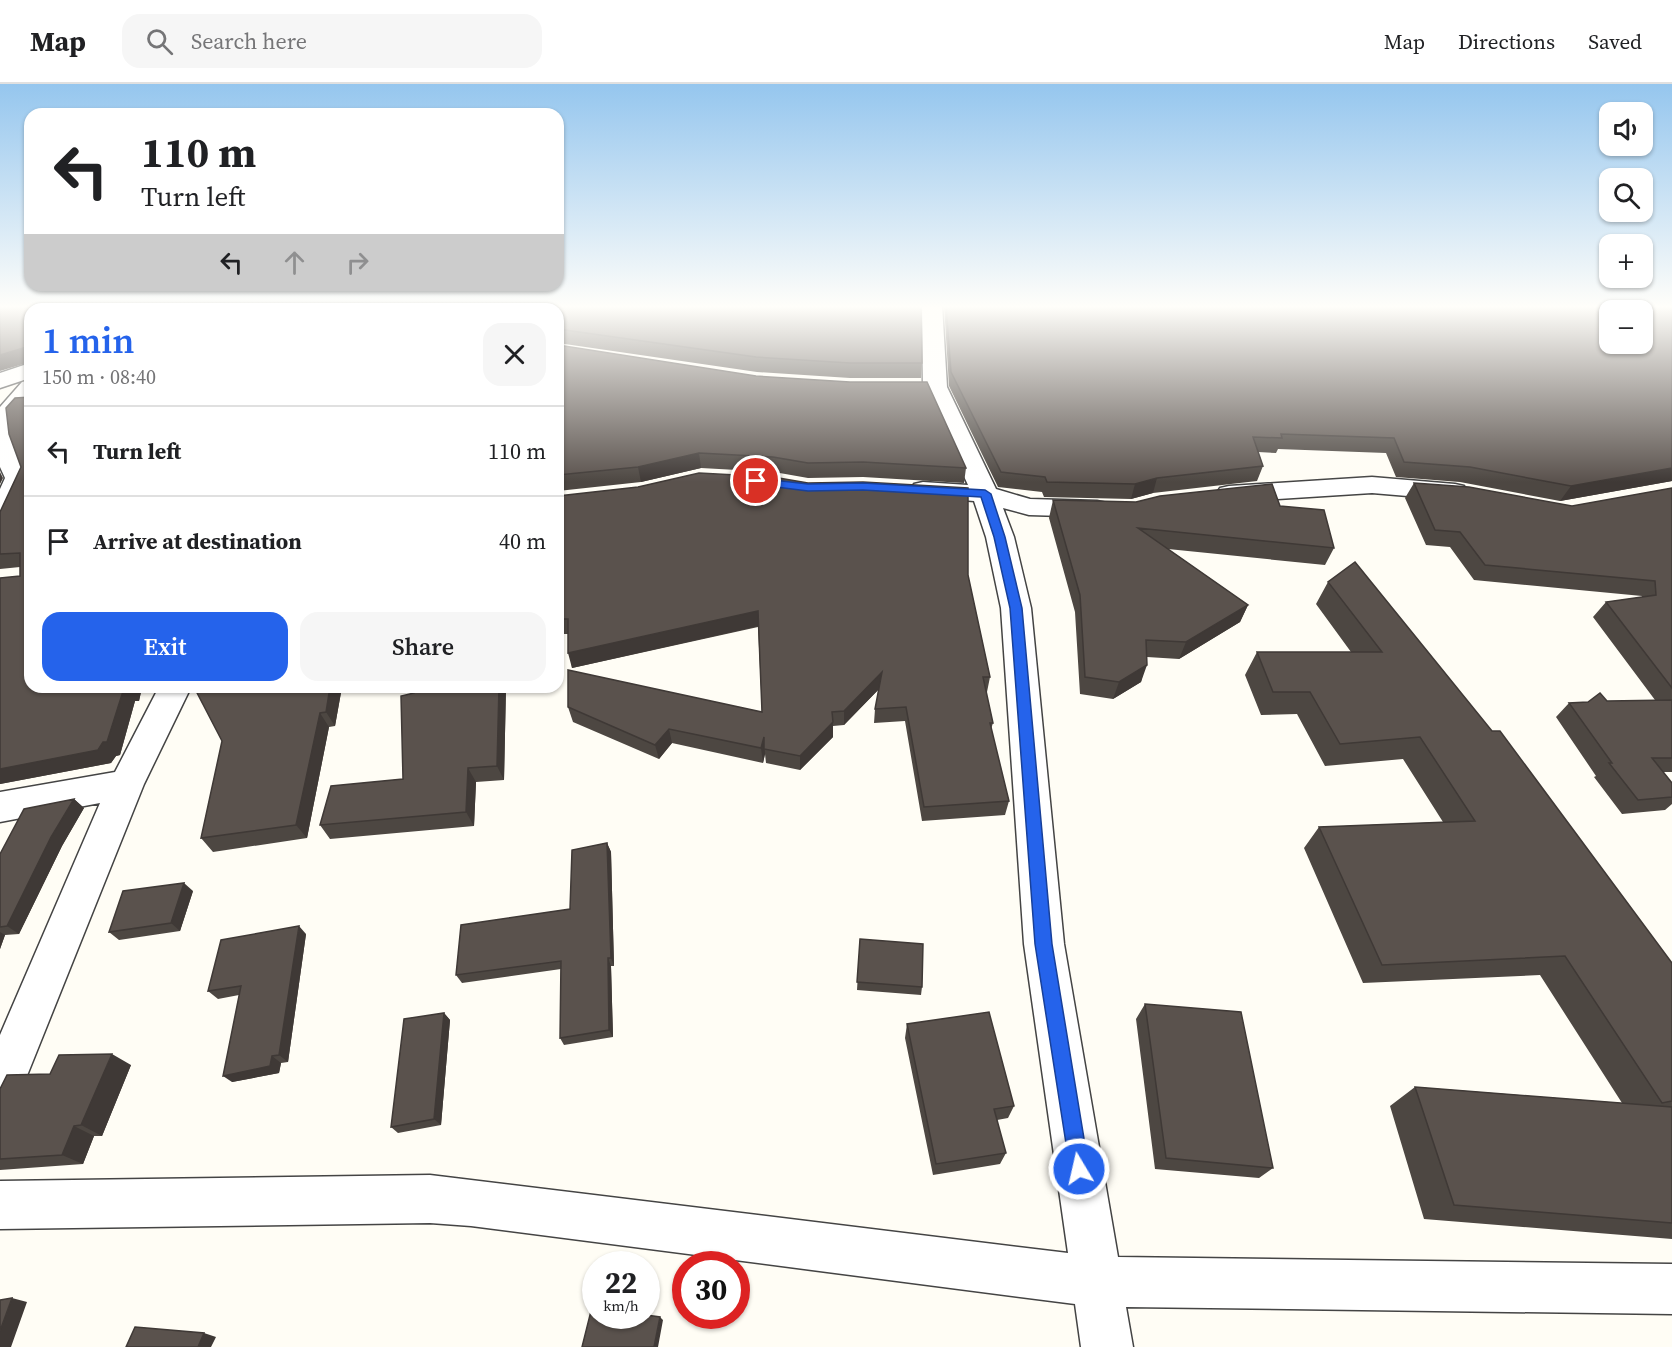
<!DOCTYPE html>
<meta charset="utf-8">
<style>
body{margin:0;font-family:"Source Serif 4",serif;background:#f6f6f6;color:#202124;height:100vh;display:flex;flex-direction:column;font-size:22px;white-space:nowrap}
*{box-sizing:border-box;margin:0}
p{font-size:20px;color:#757577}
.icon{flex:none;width:33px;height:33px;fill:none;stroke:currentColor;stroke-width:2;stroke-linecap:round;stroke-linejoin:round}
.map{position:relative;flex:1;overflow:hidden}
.details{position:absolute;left:24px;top:219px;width:540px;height:390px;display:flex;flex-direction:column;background:#fff;border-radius:18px;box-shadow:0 2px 4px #0004}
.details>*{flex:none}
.banner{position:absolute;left:24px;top:24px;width:540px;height:183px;border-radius:18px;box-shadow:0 2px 4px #0004;background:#fff;color:#202124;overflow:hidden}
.controls{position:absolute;left:1599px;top:18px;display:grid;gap:12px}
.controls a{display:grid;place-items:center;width:54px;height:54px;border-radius:12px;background:#fff;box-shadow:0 2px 4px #0004;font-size:30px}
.speed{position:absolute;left:582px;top:1167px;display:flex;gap:12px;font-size:30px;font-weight:700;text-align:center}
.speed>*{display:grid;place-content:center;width:78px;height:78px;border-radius:50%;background:#fff;box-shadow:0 2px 4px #0004;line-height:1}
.speed small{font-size:15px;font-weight:400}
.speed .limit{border:9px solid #d22;background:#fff;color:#111}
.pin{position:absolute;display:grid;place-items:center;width:51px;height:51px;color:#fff;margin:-26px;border:3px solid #fff;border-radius:50%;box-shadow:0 2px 6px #0007}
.me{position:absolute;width:66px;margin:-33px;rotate:351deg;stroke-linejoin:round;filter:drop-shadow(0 0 4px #0008)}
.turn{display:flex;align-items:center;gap:21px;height:126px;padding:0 18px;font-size:27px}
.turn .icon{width:78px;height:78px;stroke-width:2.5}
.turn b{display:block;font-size:42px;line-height:51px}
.lanes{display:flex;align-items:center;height:57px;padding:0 18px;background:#0003;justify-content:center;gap:30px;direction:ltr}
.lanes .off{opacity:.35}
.round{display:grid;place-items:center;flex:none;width:63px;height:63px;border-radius:18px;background:#f6f6f6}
.head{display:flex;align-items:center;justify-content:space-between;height:102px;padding:0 18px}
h1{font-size:36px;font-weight:600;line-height:45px;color:#2563eb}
.action{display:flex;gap:12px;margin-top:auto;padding:12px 18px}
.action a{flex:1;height:69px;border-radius:18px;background:#2563eb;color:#fff;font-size:24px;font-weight:600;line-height:69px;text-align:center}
.action a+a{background:#f6f6f6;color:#202124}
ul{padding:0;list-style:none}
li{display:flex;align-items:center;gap:18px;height:90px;padding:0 18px;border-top:2px solid #e0e0e0}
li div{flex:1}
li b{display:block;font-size:22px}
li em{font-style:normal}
header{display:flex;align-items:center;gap:36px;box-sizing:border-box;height:84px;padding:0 30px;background:#fff;border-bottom:2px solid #e0e0e0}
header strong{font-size:28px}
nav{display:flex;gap:33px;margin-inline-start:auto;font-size:21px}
.search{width:420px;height:54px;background:#f6f6f6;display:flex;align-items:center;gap:15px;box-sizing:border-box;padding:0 21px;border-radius:18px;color:#757577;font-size:22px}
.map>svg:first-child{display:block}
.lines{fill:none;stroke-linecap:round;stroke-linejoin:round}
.street-casing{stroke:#444;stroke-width:3}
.street{fill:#fff;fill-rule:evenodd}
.wall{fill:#4d4742}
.shaded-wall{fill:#3f3936}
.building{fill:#5a524d;stroke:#3f3936;stroke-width:1.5;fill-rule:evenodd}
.route{fill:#2563eb;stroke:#184099;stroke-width:1.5}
</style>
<header>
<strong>Map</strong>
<div class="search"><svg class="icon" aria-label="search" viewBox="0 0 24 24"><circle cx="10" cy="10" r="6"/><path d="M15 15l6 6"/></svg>Search here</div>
<nav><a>Map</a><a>Directions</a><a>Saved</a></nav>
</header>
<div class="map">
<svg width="1672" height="1263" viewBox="0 0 1672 1263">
<rect width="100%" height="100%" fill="#fffdf5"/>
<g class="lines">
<defs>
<path id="street" d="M191,221H227L225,225H189Z
M228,221H273L275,225H230Z
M922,221H942L947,303L996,405L1030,415L1097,417L1107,419L1110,425L1107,431L1097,433L1029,431L1003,424L1014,453L1031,524L1064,860L1118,1173L1672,1180V1230L1126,1223L1133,1263H1081L1075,1220L471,1142L430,1139L0,1145V1097L430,1091L1068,1169L1024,860L1001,524L986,453L974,417L914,412L910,406L914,400L923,398L968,401L923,303Z
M30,279V294L0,304V289Z
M30,296V318L14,337L17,364L30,396L10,441L0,444V405L5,394L0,383V323L22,298Z
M1372,393L1455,400L1464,402L1468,408L1464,414L1455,416L1372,409L1229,418L1220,416L1216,410L1220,404L1229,402Z
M159,603H191L144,700L16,1019L0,1025V951L100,719L0,738V708L115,688Z"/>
</defs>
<use href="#street" class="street-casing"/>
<use href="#street" class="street"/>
</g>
<path class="wall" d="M282,221H921L922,279L921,294H850L757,288L558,259V225H284Z
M944,221H1672V397L1560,417L1460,398L1396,393L1386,369L1278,365L1276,369L1258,368L1263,382L1257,397L1153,409L1131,415L1044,413L1042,408L998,403L949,302Z
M558,261L966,384L964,399L863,393L808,394L774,388L701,384L641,398L558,407Z
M1414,399L1572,422L1672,404V688H1663L1672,699V720L1665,726L1622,730L1594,693L1596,692L1556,633L1569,619L1655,616L1593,533L1606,518L1642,513V512L1474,496L1450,463L1426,461L1405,414Z
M558,412L968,491L990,593L987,608H986L993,639L991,645L1009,717L1005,731L922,737L905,637L874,639L875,625L879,605L844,641L833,642V653L800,686L766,679L765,670L763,679L672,659L659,675L573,638L568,623L762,628L758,543L572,584L568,550H558Z
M1053,416L1280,422L1334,464L1325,481L1168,465L1248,521L1240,538L1179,575L1147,573L1141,598L1113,615L1080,610L1075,528L1049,434Z
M0,428L155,606L141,608L139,617H135L120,671L116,672L111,679L0,700V494L20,492V483L0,485Z
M1328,498L1672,879V1155L1424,1135L1390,1022L1415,1003L1622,1019L1540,891L1363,899L1304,764L1319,743L1443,738L1403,675L1325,682L1297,630L1261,631L1245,591L1257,568H1351L1316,520Z
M342,603L335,642L329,643L307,754L213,768L201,754L222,657Z
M506,603L504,696L476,698L474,742L330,755L320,741L403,695L414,609Z
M74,715L84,724L62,762L19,850L5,851L0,865V770Z
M607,759L611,768L614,882H611L613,953L564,961L560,954L561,885L462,899L456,891L570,825Z
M193,807L180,847L119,856L109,848Z
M306,850L288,978L281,979L279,989L232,998L239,911L218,915L208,907Z
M860,855L922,903L921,911L857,906Z
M1145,920L1273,1084L1259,1094L1155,1085L1136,935Z
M444,929L450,936L441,1041L398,1049L391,1043Z
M907,940L1014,1022L1008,1034L997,1036L1006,1069L1000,1080L933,1091L905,954Z
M131,981L102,1052H94L83,1080L0,1086V1005L50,990Z"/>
<path class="shaded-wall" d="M30,262V278L0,287V271Z
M699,369L701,384L641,398L638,383Z
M1672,384V397L1560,417L1571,402Z
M0,388L3,394L0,400Z
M1157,394L1153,409L1131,415L1135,400Z
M1248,521L1240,538L1179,575L1186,558Z
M758,527L759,542L572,584L568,569Z
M1147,581L1141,598L1113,615L1119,598Z
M882,588L881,603L844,641V627Z
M127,603H157L155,606L141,608L139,617H135L120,671L116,672L111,679L0,700V685L124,604Z
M330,603H342L335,642L326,628Z
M499,603H506L504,696L497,682Z
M320,629L329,643L307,754L296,741Z
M833,638V653L800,686V672Z
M669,645L672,659L659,675L655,661Z
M764,653L765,670L763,679L761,664Z
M468,684L476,698L474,742L466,728Z
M74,715L84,724L62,762L19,850L7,842L51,753Z
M607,759L611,768L614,882L611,874Z
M184,799L193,807L180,847L171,839Z
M299,842L306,850L288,978L279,971Z
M0,848L5,851L0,865Z
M608,874L611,882L613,953L609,946Z
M444,929L450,936L441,1041L434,1035Z
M112,970L131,981L102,1052L81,1041Z
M272,972L281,979L279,989L232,998L223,992Z
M74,1042L94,1052L83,1080L62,1071Z
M12,1214L27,1218L11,1263H0V1247Z
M660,1233L663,1236L658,1263H654Z
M204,1249L216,1253L211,1263H198Z"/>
<path class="building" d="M0,221H116L125,223L120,225H30V262L0,271Z
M370,221H921L922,279H850L756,273L558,245V225H414Z
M946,221H1672V384L1571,402L1470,383L1404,378L1394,354L1281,350L1282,354L1253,353L1263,382L1157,394L1135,400L1047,398L1045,393L1001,388L951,288ZM1610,226H1642V260H1610Z
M558,261L756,292L850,298H927L966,384L863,378L808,379L773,373L699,369L638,383L558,391Z
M30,313V603H127L124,604L107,658H103L98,666L0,685V494L20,492V469L0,470V428L21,383L9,350L6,324L15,314Z
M699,389L773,393L808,399L863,398L968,404V491L990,593H983L993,639H990L1009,717L924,723L906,623L875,625L882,588L844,627L832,628L833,638L800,672L764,665V653L761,664L669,645L655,661L568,623V586L762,628L758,527L568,569V535H558V412L638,403Z
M1414,399L1469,403L1572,422L1672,404V604L1606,518L1656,511L1655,497L1485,481L1460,448L1435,446Z
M1272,400L1280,422L1324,426L1334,464L1138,444L1248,521L1186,558L1146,556L1147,581L1119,598L1085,593L1080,511L1053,416L1136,418L1160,412Z
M1355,478L1492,647H1500L1672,879V1017L1662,1019L1565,872L1382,881L1319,743L1475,737L1420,653L1340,660L1310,608H1273L1257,568H1382L1328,498Z
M194,603H330L326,628L320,629L296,741L201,754L222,657Z
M414,603H499L497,682L468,684L466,728L320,741L331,702L403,695L401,612L414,609Z
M1600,609L1607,617L1672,616V674H1652L1672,699V713L1638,716L1609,679H1612L1569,619L1588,618Z
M74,715L51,753L7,842L0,843V770L24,725Z
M607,759L611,874H608L609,946L560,954L561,877L456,891L461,841L570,825L572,766Z
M184,799L171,839L109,848L123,807Z
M299,842L279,971L272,972L270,982L223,992L241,902L208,907L221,856Z
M860,855L923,860L922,903L857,898Z
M1145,920L1241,928L1273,1084L1166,1074Z
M989,928L1014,1022L994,1025L1006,1069L936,1080L907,940Z
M444,929L434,1035L391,1043L404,935Z
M112,970L81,1041L74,1042L62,1071L0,1075V1005L7,991L50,990L59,971Z
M1415,1003L1672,1023V1139L1454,1121Z
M12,1214L0,1247V1216Z
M592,1223L596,1224V1232L646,1231L660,1233L654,1263H582Z
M135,1243L204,1249L198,1263H126Z"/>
<linearGradient id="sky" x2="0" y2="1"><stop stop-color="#95c6ee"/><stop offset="0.56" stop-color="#fffefa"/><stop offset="1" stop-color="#fffefa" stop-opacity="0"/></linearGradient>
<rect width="1672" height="398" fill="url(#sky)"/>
<path class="route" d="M756,394L808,400L863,399L985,406L991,410L1005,453L1022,524L1052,860L1089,1085L1086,1092L1079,1095L1073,1092L1070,1085L1035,860L1010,524L994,453L981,413L863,406L808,407L752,400V395Z"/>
</svg>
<div class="controls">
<a><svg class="icon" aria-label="sound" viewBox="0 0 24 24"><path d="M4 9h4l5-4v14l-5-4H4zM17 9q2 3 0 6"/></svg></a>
<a><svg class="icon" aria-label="search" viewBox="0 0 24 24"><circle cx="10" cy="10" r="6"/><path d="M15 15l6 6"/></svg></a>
<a>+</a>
<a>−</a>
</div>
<div class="speed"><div>22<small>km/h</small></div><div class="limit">30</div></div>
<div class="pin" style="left:756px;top:397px;background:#d93025"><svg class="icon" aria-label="arrive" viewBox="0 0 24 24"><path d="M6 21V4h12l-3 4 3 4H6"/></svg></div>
<svg class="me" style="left:1079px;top:1085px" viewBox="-20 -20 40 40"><circle r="17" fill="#2563eb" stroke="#fff" stroke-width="3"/><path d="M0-11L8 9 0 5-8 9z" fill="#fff"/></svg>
<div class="banner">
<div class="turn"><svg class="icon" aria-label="left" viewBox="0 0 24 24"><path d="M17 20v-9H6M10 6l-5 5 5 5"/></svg><div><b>110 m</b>Turn left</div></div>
<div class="lanes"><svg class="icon" aria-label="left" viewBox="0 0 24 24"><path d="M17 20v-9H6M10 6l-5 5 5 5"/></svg><svg class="icon off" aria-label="ahead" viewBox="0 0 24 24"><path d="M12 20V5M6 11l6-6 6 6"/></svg><svg class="icon off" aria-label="right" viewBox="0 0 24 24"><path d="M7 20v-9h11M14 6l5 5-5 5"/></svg></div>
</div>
<section class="details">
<div class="head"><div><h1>1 min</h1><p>150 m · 08:40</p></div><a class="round"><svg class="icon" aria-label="close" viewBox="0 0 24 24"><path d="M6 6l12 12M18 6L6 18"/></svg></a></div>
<ul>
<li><svg class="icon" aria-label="left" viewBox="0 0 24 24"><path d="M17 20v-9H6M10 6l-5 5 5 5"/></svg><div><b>Turn left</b></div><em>110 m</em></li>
<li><svg class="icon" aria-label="arrive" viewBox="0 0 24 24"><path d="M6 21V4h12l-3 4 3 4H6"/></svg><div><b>Arrive at destination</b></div><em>40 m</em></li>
</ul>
<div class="action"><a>Exit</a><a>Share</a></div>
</section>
</div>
